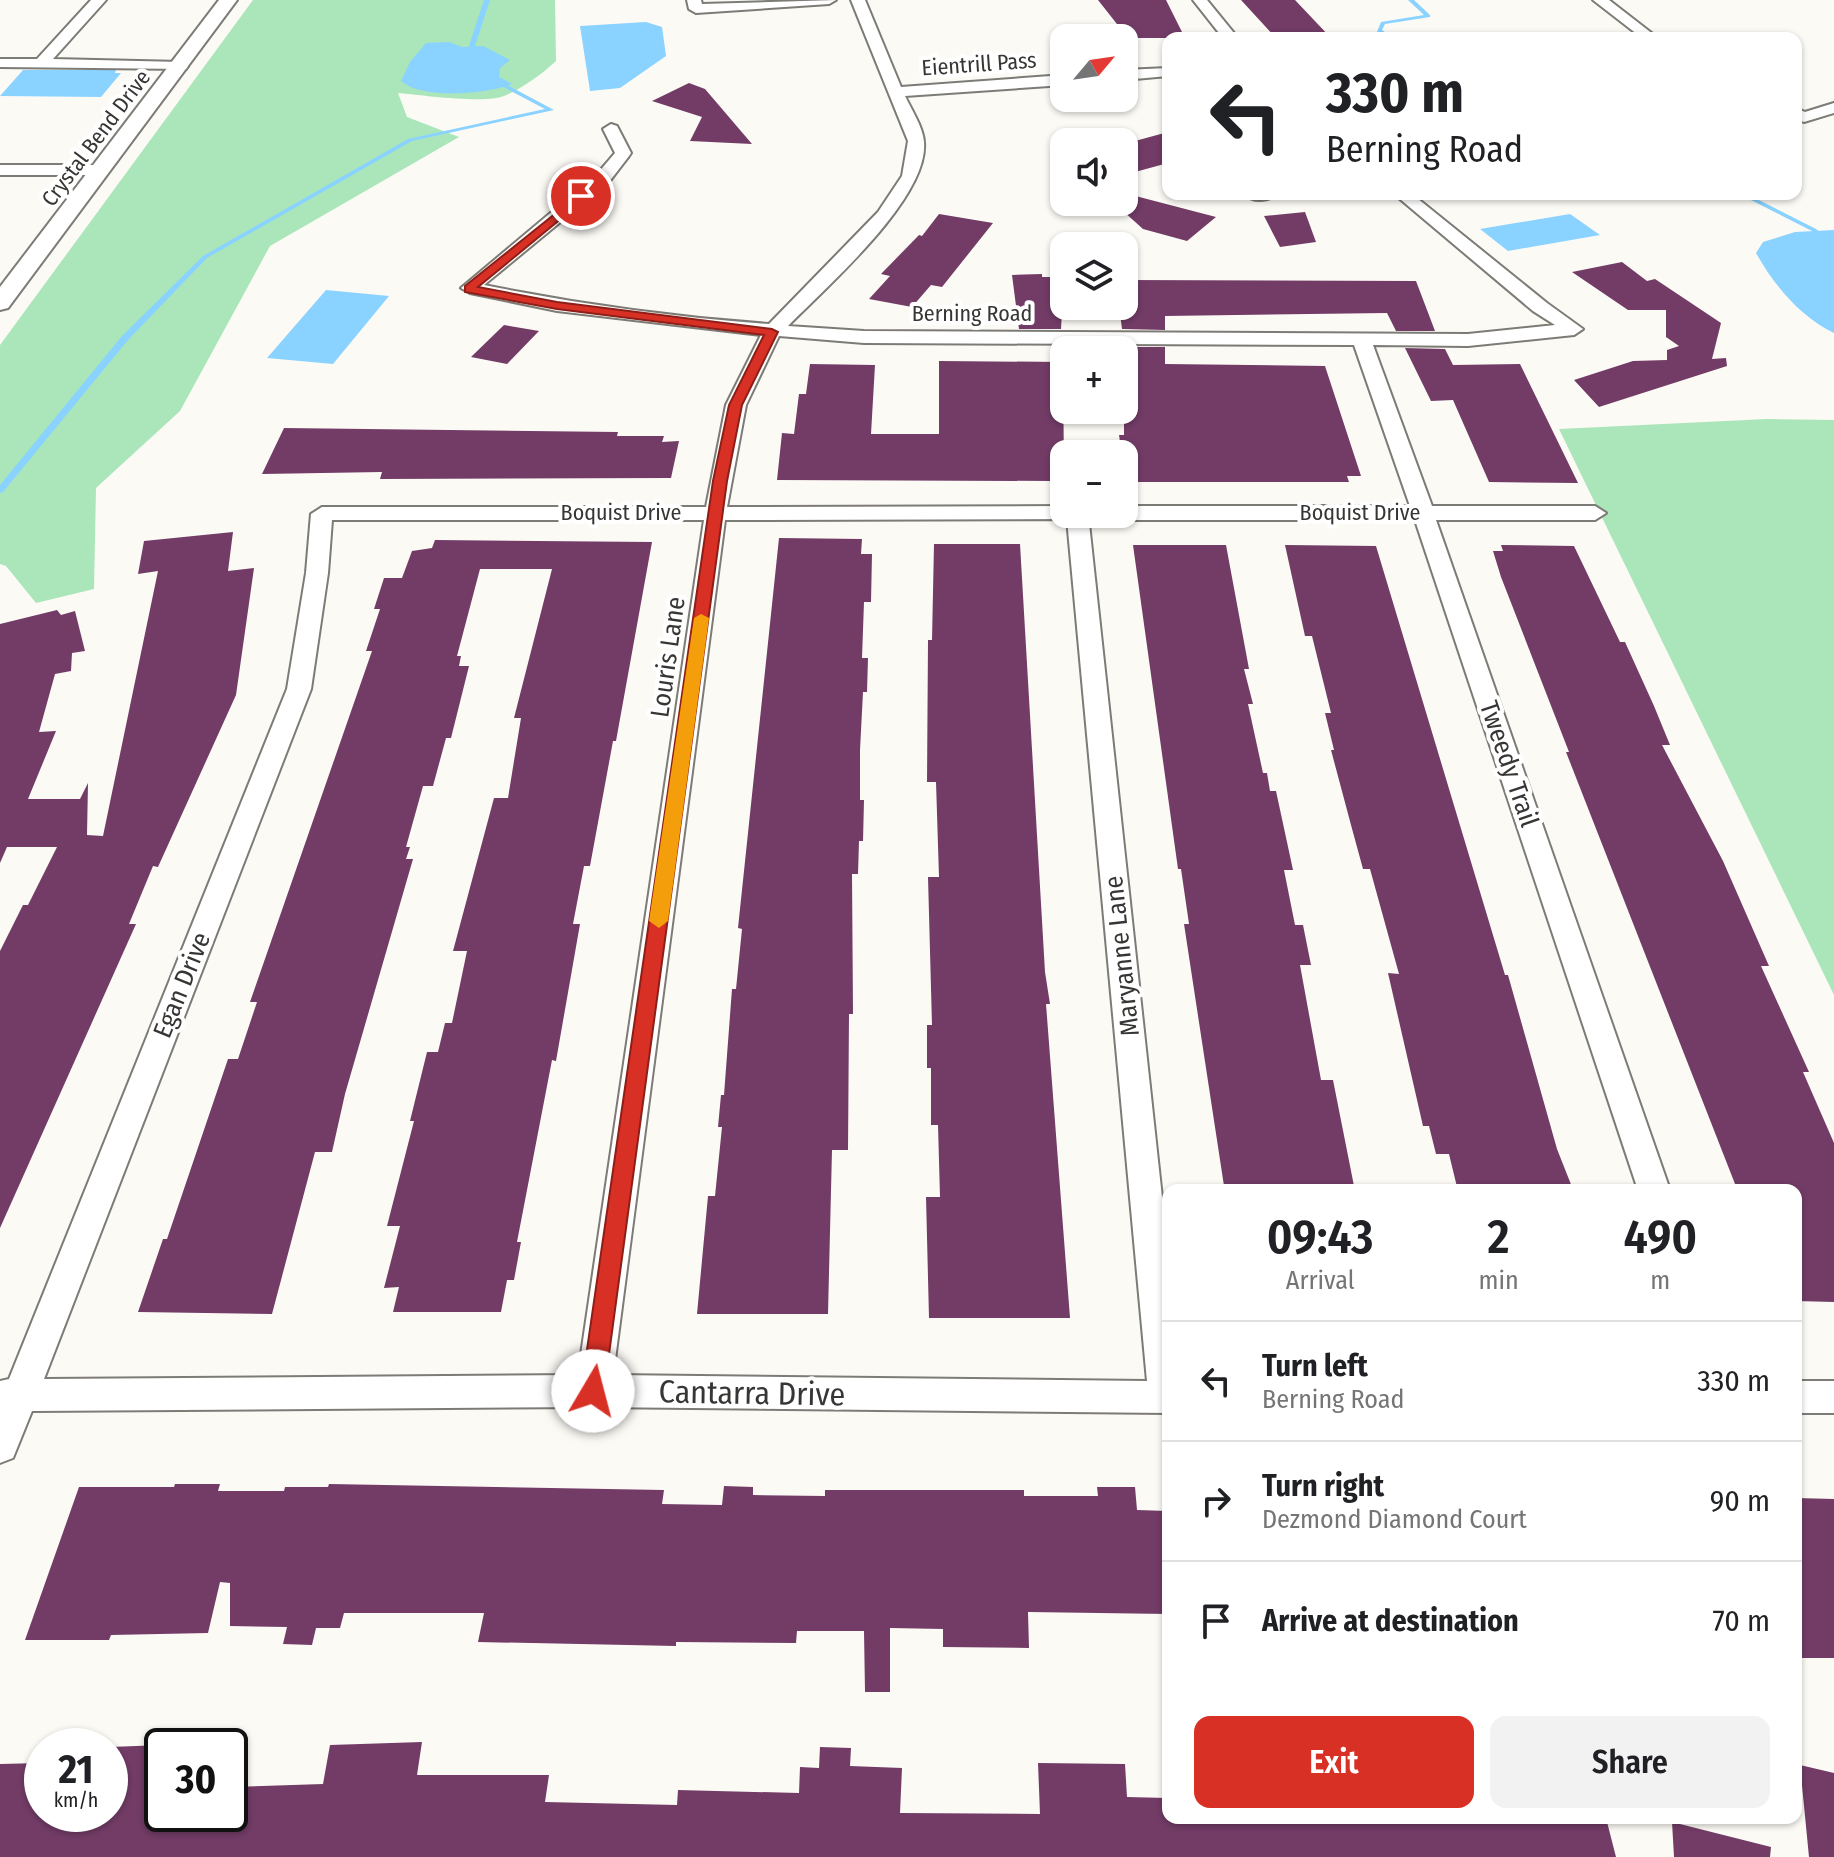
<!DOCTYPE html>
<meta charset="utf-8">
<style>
body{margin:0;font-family:"Fira Sans Condensed",sans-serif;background:#f2f2f2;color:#202124;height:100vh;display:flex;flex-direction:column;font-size:30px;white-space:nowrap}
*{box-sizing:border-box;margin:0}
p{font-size:26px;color:#757577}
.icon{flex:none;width:44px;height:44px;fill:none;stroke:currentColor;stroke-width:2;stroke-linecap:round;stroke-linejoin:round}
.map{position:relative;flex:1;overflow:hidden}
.sheet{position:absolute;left:1162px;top:1184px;width:640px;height:640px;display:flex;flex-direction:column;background:#fff;border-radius:16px;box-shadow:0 2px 6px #0004}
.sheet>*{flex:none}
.top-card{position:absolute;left:1162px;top:32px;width:640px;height:168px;border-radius:16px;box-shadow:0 2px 6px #0004;background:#fff;color:#202124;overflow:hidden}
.needle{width:52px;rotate:61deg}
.controls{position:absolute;left:1050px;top:24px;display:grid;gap:16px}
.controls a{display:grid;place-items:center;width:88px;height:88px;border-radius:16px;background:#fff;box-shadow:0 2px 6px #0004;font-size:40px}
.speed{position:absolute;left:24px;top:1728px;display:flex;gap:16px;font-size:40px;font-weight:700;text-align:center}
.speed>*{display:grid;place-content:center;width:104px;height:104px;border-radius:50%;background:#fff;box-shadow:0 2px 6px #0004;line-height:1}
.speed small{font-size:20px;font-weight:400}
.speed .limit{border:4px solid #111;border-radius:12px;background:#fff;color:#111}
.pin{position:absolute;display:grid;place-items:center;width:68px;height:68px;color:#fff;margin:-34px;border:4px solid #fff;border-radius:50%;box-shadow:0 2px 8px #0007}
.me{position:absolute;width:88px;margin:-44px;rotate:8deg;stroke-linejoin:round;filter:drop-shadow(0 0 6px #0008)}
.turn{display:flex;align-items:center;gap:28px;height:168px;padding:0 32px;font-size:36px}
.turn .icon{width:104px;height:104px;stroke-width:2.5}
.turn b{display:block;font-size:56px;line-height:68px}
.eta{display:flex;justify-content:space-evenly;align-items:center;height:136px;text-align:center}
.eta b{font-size:48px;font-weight:600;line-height:56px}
.action{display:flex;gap:16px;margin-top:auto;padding:16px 32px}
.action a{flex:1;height:92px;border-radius:16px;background:#d93025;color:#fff;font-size:32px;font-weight:600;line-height:92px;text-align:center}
.action a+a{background:#f2f2f2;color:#202124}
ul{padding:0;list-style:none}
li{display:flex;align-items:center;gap:24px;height:120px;padding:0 32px;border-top:2px solid #e0e0e0}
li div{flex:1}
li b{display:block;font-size:30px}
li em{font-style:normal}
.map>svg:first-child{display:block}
.green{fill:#aae6b9}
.water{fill:#8ad2ff}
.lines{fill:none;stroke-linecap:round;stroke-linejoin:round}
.stream{fill:#8ad2ff;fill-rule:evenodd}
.building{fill:#723c67}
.minor-casing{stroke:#7d7b76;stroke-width:4}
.tertiary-casing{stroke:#7d7b76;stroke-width:4}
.minor{fill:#fff;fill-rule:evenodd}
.tertiary{fill:#fff;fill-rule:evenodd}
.route{fill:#d93025;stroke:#8d1f18;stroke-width:2}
.slow{fill:#f59e0b}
.labels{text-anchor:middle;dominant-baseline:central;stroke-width:8;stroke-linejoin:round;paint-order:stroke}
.far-street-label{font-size:22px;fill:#373634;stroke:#fff}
.street-label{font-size:26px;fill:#373634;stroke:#fff}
.near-street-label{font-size:32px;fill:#373634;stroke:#fff}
</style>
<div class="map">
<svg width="1834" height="1857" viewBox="0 0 1834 1857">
<rect width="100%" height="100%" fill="#fcfaf5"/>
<path class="green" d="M253,0H555L556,61C542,74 523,88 504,96C485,104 421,95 398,93L407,117L459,137L270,246L180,411L96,488L94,589L36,603L6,566L0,564V345Z
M1767,419L1834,420V995L1559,429Z"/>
<path class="water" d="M646,22L662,27L666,56L620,88L590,91L580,26Z
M449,42L462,47L483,46L510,60L500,68L499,77L512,84C487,94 422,100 401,81L410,62L426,43Z
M23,70H116L115,73H121L101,97L0,96Z
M1570,214L1600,235L1508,251L1480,229Z
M1834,230V333C1800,317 1774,285 1756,253L1763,242L1795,232Z
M326,290L389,296L333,364L267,358Z"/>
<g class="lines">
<path class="stream" d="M484,0H490L474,49L480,59L477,61L468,49Z
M1408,0H1414L1430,15V17L1385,24L1382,30L1393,38H1386L1377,32L1381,22L1424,15Z
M496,79L554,110L412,141L207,258L128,340L3,492L0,493V485L122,336L203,256L408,139L545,109L494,82V80Z
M1739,194H1747L1816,229L1834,243V248L1812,231Z"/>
</g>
<path class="building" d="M1098,0H1166L1185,38H1128Z
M1241,0H1295L1331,38H1276Z
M689,83L705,89L752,144L690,141L702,117L652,101Z
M1168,132V163L1124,175V144Z
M1124,193L1216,217L1187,241L1143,229L1113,202H1124Z
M1305,212L1316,242L1280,247L1264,216Z
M939,214L993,223L942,287L931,285L912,307L869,299L890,276L881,274L919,235L922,236Z
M1622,262L1647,281L1655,279L1721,323L1712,359L1726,358L1727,366L1599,407L1574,380L1633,361L1667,360V350L1679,346L1666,337V310H1628L1572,272Z
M1042,274V277H1064L1061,329H1019L1012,275Z
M1124,280L1416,281L1435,331H1396L1387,313L1165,316V330L1122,329L1119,306H1124Z
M504,325L539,331L507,364L471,357Z
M1125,347H1165V364L1325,366L1361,476H1347L1349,482H1126L1119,435H1124V371H1128Z
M1405,348L1445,349L1453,365L1520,364L1578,483L1489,482L1453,400L1431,401Z
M939,361L1063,362L1064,475H1052V481L777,480L782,433L794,434L799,394H806L810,364L875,365L871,434H939Z
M284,428L618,432L617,436H664L662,442L679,441L671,478L380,479L382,472L262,474Z
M233,532L228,571L254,568L236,695L158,867L153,866L129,924H136L0,1228V951L23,905H28L57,847H7L0,863V624L57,610L61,615L75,611L85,651L72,653L71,671L55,674L39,732L56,731L28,799H80L88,783L87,835L103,836L158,571L138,574L144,541Z
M779,538L862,539L861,554H872L871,602H864L862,658H868L867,692H863L860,750V800H864L863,841H859L858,874H852L853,1014H849L848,1150H832L828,1314H697L708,1196H715L722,1127H718L721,1095H724L732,989H736L742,929L738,928Z
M435,540L652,542L616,741H613L590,866H584L573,924H580L556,1061L552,1060L517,1242H521L514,1280H507L501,1312H393L399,1287L384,1288L400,1226H387L414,1121H410L427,1052H438L445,1023H452L467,951H453L494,798H508L521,718H514L552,569H480L457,656H461L459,666H469L451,738H446L433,786H423L406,847H410L406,859H413L345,1094L332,1152H315L272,1314L138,1312L163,1239H167L228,1059H238L257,1002H250L372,651H366L380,609H374L384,578H402L412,551L432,548Z
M934,544H1020L1045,972L1050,1004H1046L1070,1318H929L926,1197H940L938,1125H931V1068H927V1025H932L928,877H939L936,782H927L928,640H932Z
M1133,545H1226L1249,669H1244L1253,704H1248L1263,773H1267L1270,791H1276L1293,870H1284L1295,925H1303L1311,965H1300L1321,1080H1333L1354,1186H1224L1184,924H1189L1181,869H1178Z
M1285,545L1376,546L1505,975H1508L1557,1149L1572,1187H1457L1449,1154H1436L1429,1126H1423L1388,973L1399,974L1370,869H1363L1351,825L1331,750H1334L1325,713H1331L1312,636H1305Z
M1501,545L1574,546L1620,642H1625L1654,706L1670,745H1662L1723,861L1769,966H1761L1809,1072H1803L1834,1143V1302L1796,1301V1189H1737L1566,752H1569L1501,577L1493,551H1503Z
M175,1484H220L218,1491H284L285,1487H328L329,1484L664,1490L662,1504L722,1505L724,1486L753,1487V1495L825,1496V1490H1024V1496H1098L1097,1487H1135L1137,1510L1168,1511V1614L1028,1612L1029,1648L943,1647V1629L890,1628V1692H865L864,1631H797L796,1643L676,1642V1646L478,1642L484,1613H344L340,1628H316L312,1645L283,1644L287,1627L230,1626V1583L220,1582L208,1633L111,1635L109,1640H25L79,1487H174Z
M1796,1498L1834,1499V1658H1796Z
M422,1742L417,1775H549L545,1802L677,1805L678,1790L799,1793L800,1767L819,1768L820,1747L851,1748L850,1766L902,1768L900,1813L1040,1814L1038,1763L1125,1764L1127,1797L1168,1798V1818H1606L1616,1857H0V1764L42,1763V1814H110V1747L162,1745V1814H230V1787L323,1784L330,1745Z
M1800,1765L1834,1773V1857H1809Z
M1672,1822L1771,1847L1770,1857H1674Z"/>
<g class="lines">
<defs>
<path id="minor" d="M91,0H106L53,59L181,62L188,66L186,69L0,67V59H37Z
M687,0H701L702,4L836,0L829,4L696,13L689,9Z
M851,0H865L901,87L1064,75V85L905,96C911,109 923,127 924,142C929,198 826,287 788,326L864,331L1468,334L1555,325L1533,311L1394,194H1412L1547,303L1583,329L1574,335L1468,346L1373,345L1432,506H1595L1606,513L1595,520H1436L1670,1190H1638L1415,520H1124L1114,514H1124V506H1410L1354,345L864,343L779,336L746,405L727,507L1064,506V514H1088L1168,1253V1413L593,1407L32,1411L13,1458L0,1463V1381L9,1379L287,689L306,573L311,514L322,507H706L726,405L761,335L557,311L470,293L461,288L597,174L615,153L603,129L611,124L617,126L631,153L629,156L609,182L484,285C578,304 673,317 769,324L878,212L902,176L908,141ZM1067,519L1147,1381L613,1375L725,520ZM332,520H704L578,1375L44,1379L311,689L328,573Z
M1193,0H1207L1238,38H1223Z
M1593,0H1609L1658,38H1642Z
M1168,68V76L1124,80V70Z
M1834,103V113L1804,122L1796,119V108L1805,112Z
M0,165H102L110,170L102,175H0Z
M1245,194H1275C1269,202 1251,202 1245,194Z
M1796,1381H1834V1413H1796Z"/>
<path id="tertiary" d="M219,0H237L8,308L0,310V287Z"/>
</defs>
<use href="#minor" class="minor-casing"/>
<use href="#tertiary" class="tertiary-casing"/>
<use href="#minor" class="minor"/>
<use href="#tertiary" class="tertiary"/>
</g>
<path class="route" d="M581,193L586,196L585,199L478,287L557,302L772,329L778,332L742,405L727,481L604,1391L601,1399L593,1402L585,1399L581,1391L713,481L729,405L764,335L557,309L465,292V286Z"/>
<path class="slow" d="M701,614L709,618L668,921L659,928L649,921L694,618Z"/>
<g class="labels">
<g class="far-street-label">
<text transform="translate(979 64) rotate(-4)">Eientrill Pass</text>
<text transform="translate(96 138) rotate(-53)">Crystal Bend Drive</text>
<text x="972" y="313">Berning Road</text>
<text x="621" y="512">Boquist Drive</text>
<text x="1360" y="512">Boquist Drive</text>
</g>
<g class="street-label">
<text transform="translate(668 657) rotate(-82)">Louris Lane</text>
<text transform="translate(1509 764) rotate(71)">Tweedy Trail</text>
<text transform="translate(1122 956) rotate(-96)">Maryanne Lane</text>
<text transform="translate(182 985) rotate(-68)">Egan Drive</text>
</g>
<g class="near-street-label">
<text transform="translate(752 1393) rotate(1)">Cantarra Drive</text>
</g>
</g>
</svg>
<div class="controls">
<a><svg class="needle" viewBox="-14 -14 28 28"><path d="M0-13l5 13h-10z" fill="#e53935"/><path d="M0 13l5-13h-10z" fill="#757577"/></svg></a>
<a><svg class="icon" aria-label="sound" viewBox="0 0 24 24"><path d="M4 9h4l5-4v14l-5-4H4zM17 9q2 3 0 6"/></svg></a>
<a><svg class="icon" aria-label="layers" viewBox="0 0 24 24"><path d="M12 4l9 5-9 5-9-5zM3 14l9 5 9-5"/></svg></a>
<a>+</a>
<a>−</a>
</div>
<div class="speed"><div>21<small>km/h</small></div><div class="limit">30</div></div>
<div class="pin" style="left:581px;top:196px;background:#d93025"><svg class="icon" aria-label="arrive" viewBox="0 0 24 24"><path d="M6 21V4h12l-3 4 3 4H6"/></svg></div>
<svg class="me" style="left:593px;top:1391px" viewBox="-20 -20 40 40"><circle r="19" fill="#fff"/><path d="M0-13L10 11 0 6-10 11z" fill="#d93025"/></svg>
<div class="top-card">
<div class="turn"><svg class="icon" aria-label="left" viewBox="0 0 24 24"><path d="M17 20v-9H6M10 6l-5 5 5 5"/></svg><div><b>330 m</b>Berning Road</div></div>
</div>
<section class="sheet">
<div class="eta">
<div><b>09:43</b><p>Arrival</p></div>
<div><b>2</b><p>min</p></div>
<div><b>490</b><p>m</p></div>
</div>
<ul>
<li><svg class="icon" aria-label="left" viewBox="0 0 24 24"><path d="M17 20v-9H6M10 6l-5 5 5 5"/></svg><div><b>Turn left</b><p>Berning Road</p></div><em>330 m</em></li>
<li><svg class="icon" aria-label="right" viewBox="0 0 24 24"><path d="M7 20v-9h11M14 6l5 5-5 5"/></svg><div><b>Turn right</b><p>Dezmond Diamond Court</p></div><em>90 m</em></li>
<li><svg class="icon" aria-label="arrive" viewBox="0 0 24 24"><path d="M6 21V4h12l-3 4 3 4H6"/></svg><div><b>Arrive at destination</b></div><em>70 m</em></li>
</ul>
<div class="action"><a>Exit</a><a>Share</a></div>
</section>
</div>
